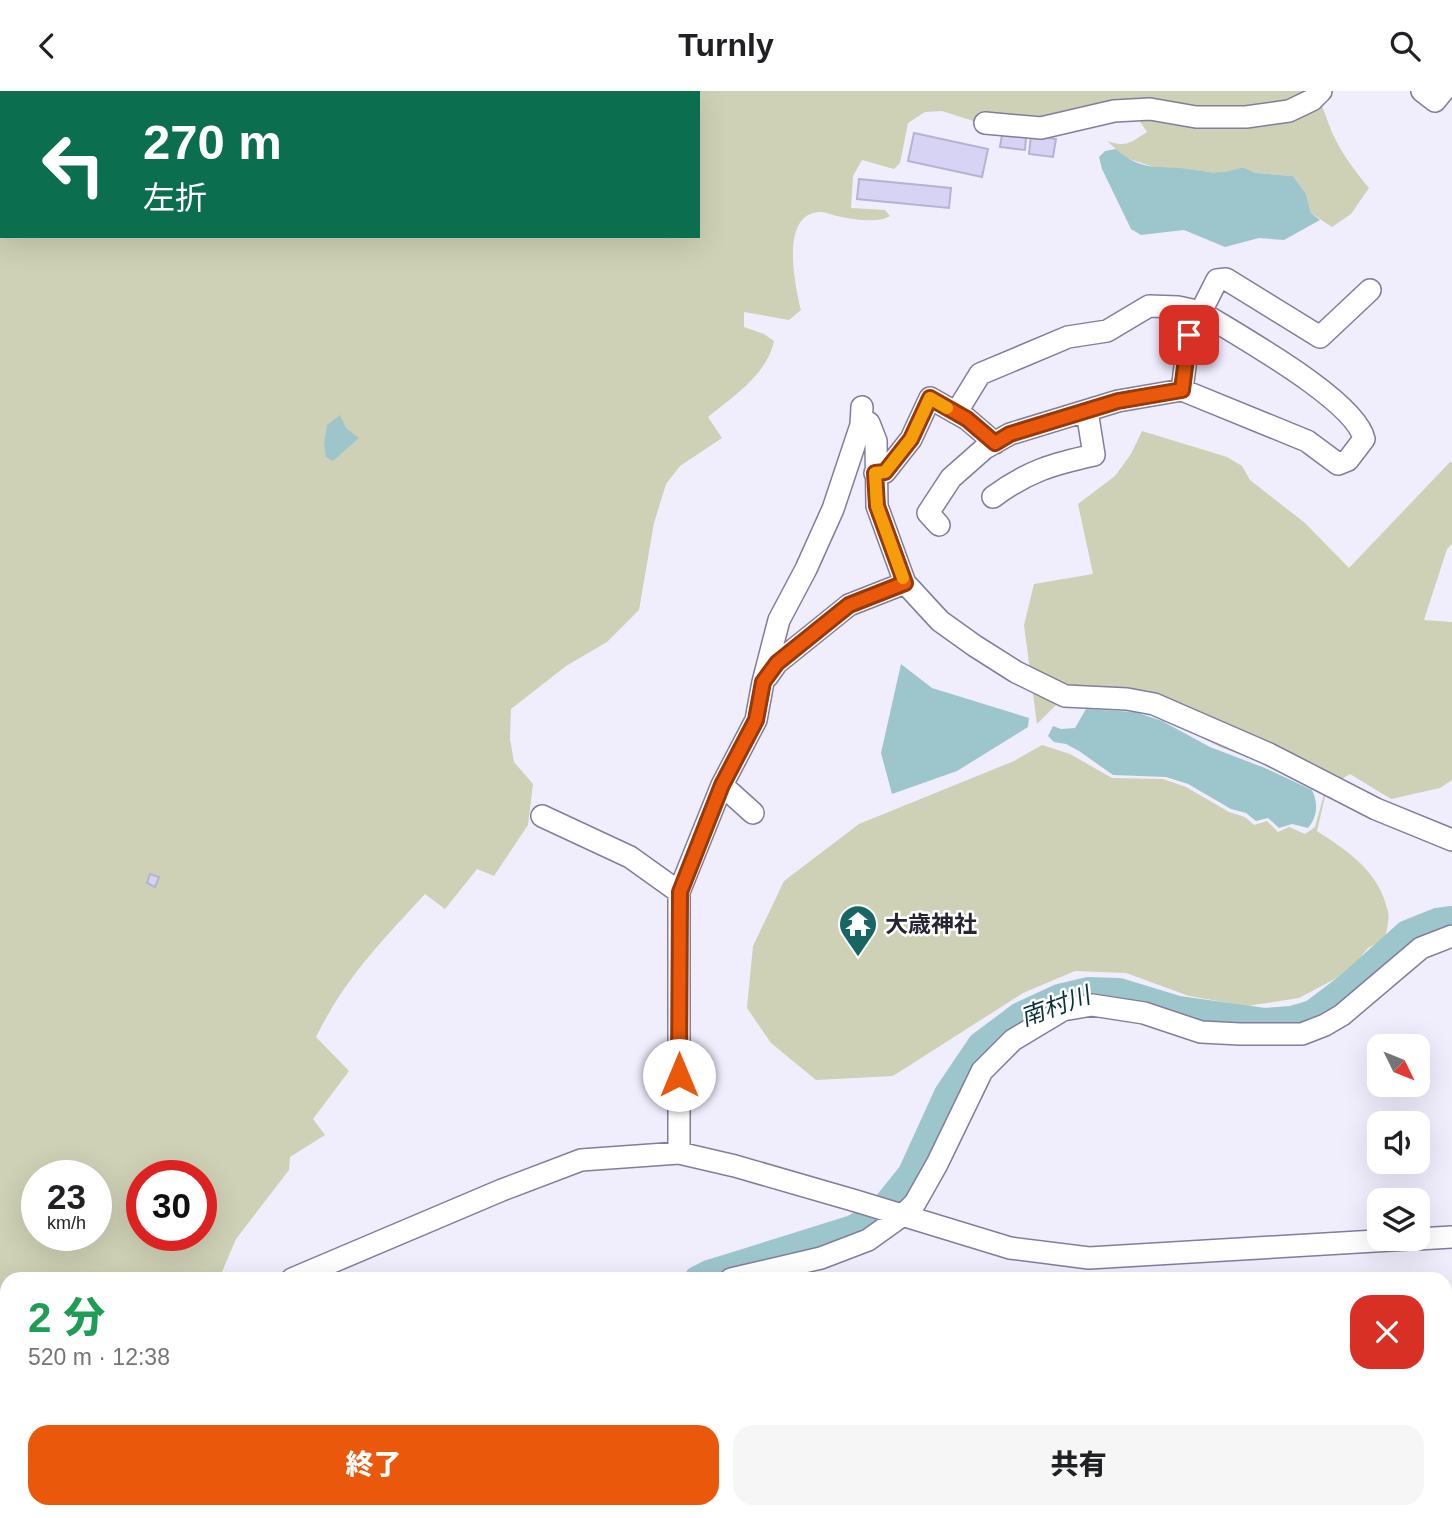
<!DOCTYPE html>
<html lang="ja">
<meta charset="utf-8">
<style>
body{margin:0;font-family:Arial,"Noto Sans JP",sans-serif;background:#f6f6f6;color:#202124;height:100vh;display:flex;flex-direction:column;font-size:26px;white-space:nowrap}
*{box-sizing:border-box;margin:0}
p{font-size:23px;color:#757577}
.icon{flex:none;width:38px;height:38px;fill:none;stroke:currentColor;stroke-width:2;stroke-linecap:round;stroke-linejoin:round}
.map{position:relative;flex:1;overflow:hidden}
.side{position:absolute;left:0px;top:1181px;width:1452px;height:247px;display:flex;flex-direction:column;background:#fff;border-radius:21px 21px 0 0;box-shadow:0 7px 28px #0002}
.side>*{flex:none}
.hud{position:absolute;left:0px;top:0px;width:700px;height:147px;box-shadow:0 7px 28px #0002;background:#0b6e4f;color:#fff;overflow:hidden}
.needle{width:46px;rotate:133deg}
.controls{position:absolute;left:1367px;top:943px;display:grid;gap:14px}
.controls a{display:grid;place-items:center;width:63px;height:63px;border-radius:14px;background:#fff;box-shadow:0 7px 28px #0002;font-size:35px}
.speed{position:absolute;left:21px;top:1069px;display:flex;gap:14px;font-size:35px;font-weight:700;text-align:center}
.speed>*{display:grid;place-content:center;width:91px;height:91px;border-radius:50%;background:#fff;box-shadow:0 7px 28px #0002;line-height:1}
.speed small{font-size:18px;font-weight:400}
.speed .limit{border:10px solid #d22;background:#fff;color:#111}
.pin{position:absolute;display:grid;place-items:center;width:60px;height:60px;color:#fff;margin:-30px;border-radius:14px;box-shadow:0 4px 10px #0006}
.me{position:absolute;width:77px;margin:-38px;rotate:0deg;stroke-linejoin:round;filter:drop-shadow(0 0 5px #0008)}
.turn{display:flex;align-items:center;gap:24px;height:147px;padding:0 28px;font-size:32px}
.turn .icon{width:91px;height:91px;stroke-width:2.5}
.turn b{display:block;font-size:49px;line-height:60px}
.round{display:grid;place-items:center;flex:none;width:74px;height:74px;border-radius:21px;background:#f6f6f6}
.summary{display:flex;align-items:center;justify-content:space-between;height:119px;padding:0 28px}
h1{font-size:42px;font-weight:800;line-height:52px;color:#1e9e55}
.cta{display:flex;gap:14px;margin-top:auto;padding:14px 28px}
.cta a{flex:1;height:80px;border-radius:21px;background:#ea580c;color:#fff;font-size:28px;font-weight:800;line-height:80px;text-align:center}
.cta a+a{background:#f6f6f6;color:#202124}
header{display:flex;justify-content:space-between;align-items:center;height:91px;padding:0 28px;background:#fff;font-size:32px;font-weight:800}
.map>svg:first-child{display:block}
.green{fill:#ced1b5;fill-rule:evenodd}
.water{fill:#9dc6cc}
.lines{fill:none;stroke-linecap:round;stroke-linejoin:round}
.river{stroke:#9dc6cc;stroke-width:26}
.building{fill:#d6d3f5;stroke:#b6b2d4;stroke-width:2}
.minor-casing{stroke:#817d9d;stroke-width:24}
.minor{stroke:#fff;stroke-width:21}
.route-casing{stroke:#983908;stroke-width:18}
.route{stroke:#ea580c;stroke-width:12}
.slow{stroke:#f59e0b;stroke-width:12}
.labels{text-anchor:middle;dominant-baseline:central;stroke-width:5;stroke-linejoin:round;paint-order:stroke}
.poi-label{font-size:23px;font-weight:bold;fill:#272532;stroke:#fff;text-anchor:start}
.water-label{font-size:24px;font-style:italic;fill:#093237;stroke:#fff}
</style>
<header><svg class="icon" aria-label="back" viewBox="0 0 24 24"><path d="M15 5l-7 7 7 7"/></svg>Turnly<svg class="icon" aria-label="search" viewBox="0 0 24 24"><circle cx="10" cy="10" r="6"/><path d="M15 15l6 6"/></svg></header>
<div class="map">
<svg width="1452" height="1427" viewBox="0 0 1452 1427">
<rect width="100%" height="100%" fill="#f0eefd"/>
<path class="green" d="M0,0H1315C1321,11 1324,20 1328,31C1336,55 1353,78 1369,97L1351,123L1332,136L1311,122L1306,103L1293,85L1256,82L1242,76L1225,83L1186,78L1157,77L1126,67L1107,50C1126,57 1131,51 1147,41L1137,26L1002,39L942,20L925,21L908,32L900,72L894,78L862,69L853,85L851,117L885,119L890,125C878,133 851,128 837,125C832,124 826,121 821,121C779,121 795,195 801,219L789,229L744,221V236L764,243L774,250C767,284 733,305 708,326L722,347L680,375L666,393L654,432L639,519L607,551L566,575L511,618L510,648L514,671L533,693L528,734L494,785L477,778L445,818L425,803C381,851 345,887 316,946L349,980L313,1028L325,1044L290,1066L289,1079L236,1148L219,1188H7V1264L0,1256ZM2,2H698V145H2ZM37,1085H96V1144H37ZM142,1085H201V1144H142Z
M1142,340L1227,366L1242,375L1250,389L1305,432L1349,477L1450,371L1452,372V453L1447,458L1424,529L1452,531V689L1440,697L1391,708L1350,683L1327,697L1317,740C1349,761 1379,780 1388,821C1390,829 1386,840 1385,848L1368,857L1348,881L1299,907L1247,915L1189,905L1126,882L1075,880L1023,902L893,985L816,989L771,952L747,917L753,855L784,790L859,733L1014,670L1042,654L1070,663L1112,687L1163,688L1186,696L1229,721L1245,726L1254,734L1267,730L1278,741L1289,736L1305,743L1315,736L1326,696L1220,656L1164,627L1081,603L1058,612L1037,633L1024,534L1034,493L1093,483L1078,413L1115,385L1131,363Z
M1087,1421H1407L1413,1427H1083Z"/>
<path class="water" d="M1116,58C1141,81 1159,74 1188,78C1211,81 1220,85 1242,76L1256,82L1293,85L1306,103L1311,122L1320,129L1284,149L1259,147L1225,156L1184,139L1141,144L1131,138L1102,78L1099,66L1105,60Z
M340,324L346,337L359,347L333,370L326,366L324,353L327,334Z
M901,573L932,597L1029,627L1028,636L957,680L892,703L881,662Z
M1086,618L1135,621L1162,630L1210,656L1265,677L1312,699C1318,712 1318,725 1308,737L1292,733L1279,737L1268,727L1256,730L1246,722L1231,718L1188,693L1166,686L1113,684L1079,660L1066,653L1054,651L1048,645L1053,635L1061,638L1075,637Z"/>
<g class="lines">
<path class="river" d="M697,1188L709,1182L853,1137L879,1122L911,1082L947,1003L980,954L1020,924L1059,906L1089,899L1119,900L1178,918L1264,930L1292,928L1312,922L1349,894L1407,842L1437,830L1452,828
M516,1427L520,1421"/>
</g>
<path class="building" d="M914,42L988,58L982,86L908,70Z
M1002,43L1026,46L1025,59L1000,56Z
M1031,44L1056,48L1053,66L1029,63Z
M859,88L951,97L949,117L857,108Z
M150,783L159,786L155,796L147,792Z"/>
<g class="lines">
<defs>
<path id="minor" d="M1422,0L1435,10L1443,0
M985,32L1041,37L1114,20L1150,18L1196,26H1246L1289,20L1312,9L1321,0
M1182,299L1189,244L1217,189L1226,188L1320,246L1370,199
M862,328L869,332L876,350L877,415L905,492L940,530L975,555L1016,581L1065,605L1127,608L1154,613L1269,663L1376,718L1452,749
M875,382L885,381L911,348L930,307L967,328L995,352
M993,406C1028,380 1053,373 1094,364L1087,320
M939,434L928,422L951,387L985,357L1010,343L1118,310L1182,299L1307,350L1338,373L1348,369L1364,348C1356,309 1237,244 1201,221L1178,216L1149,215L1107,240L1068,246L980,283L956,322
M767,586L777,572L849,514L905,492
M722,694L753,722
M542,725L630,766L679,801
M679,1062V801L722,694L756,629L763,591L779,529L806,478L833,418L861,334L862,316
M1418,1148L1452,1146
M292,1188L502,1099L581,1069L679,1062L735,1075L856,1110L1010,1157L1089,1167L1409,1148
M731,1188L821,1167L868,1149L903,1124L915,1112L937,1073L982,980L1013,949L1063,919L1092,914L1144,922L1201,941L1240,943H1302L1325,934L1342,924L1421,857L1452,845
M0,1289L7,1288
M149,1421L151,1427
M1432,1421L1438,1427
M533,1427L537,1421
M988,1427L991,1421"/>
</defs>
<use href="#minor" class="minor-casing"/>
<use href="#minor" class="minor"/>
</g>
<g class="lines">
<defs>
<path id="route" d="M679,984L680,801L722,694L756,629L763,591L777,572L849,514L905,492L877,415L875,382L885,381L911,348L930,307L967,328L995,352L1010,343L1118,310L1182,299L1189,244"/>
</defs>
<use href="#route" class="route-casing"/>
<use href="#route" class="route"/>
<path class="slow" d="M903,487L877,415L875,382L885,381L911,348L930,307L947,317"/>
</g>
<defs>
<symbol id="temple-pin" viewBox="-11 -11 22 30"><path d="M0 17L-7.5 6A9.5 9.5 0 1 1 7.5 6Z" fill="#186664" stroke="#fff"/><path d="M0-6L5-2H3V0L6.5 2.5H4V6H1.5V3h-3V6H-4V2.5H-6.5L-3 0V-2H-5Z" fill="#fff"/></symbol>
</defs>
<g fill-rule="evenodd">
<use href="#temple-pin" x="836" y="811" width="44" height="60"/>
</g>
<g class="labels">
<g class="poi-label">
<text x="885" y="833">大歳神社</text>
</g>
<g class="water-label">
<text transform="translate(1055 915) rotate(-20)">南村川</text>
</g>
</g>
</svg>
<div class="controls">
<a><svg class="needle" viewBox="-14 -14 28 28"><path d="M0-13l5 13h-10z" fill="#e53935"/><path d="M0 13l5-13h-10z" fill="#757577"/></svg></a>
<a><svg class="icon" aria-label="sound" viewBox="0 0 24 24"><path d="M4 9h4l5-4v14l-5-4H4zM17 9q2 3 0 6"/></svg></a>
<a><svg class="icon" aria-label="layers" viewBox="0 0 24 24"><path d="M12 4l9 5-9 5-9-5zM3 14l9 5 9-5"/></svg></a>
</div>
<div class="speed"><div>23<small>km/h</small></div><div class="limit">30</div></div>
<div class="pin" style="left:1189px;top:244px;background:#d93025"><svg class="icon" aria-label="arrive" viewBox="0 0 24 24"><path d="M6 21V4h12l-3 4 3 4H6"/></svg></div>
<svg class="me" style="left:679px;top:984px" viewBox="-20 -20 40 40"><circle r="19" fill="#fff"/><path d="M0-13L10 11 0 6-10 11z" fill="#ea580c"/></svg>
<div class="hud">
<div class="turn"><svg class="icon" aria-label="left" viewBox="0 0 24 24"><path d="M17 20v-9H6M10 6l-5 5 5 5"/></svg><div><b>270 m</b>左折</div></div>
</div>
<section class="side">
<div class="summary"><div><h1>2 分</h1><p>520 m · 12:38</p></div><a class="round" style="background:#d93025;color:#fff"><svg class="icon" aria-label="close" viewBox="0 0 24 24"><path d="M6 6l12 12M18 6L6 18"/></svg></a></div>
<div class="cta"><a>終了</a><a>共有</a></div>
</section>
</div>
